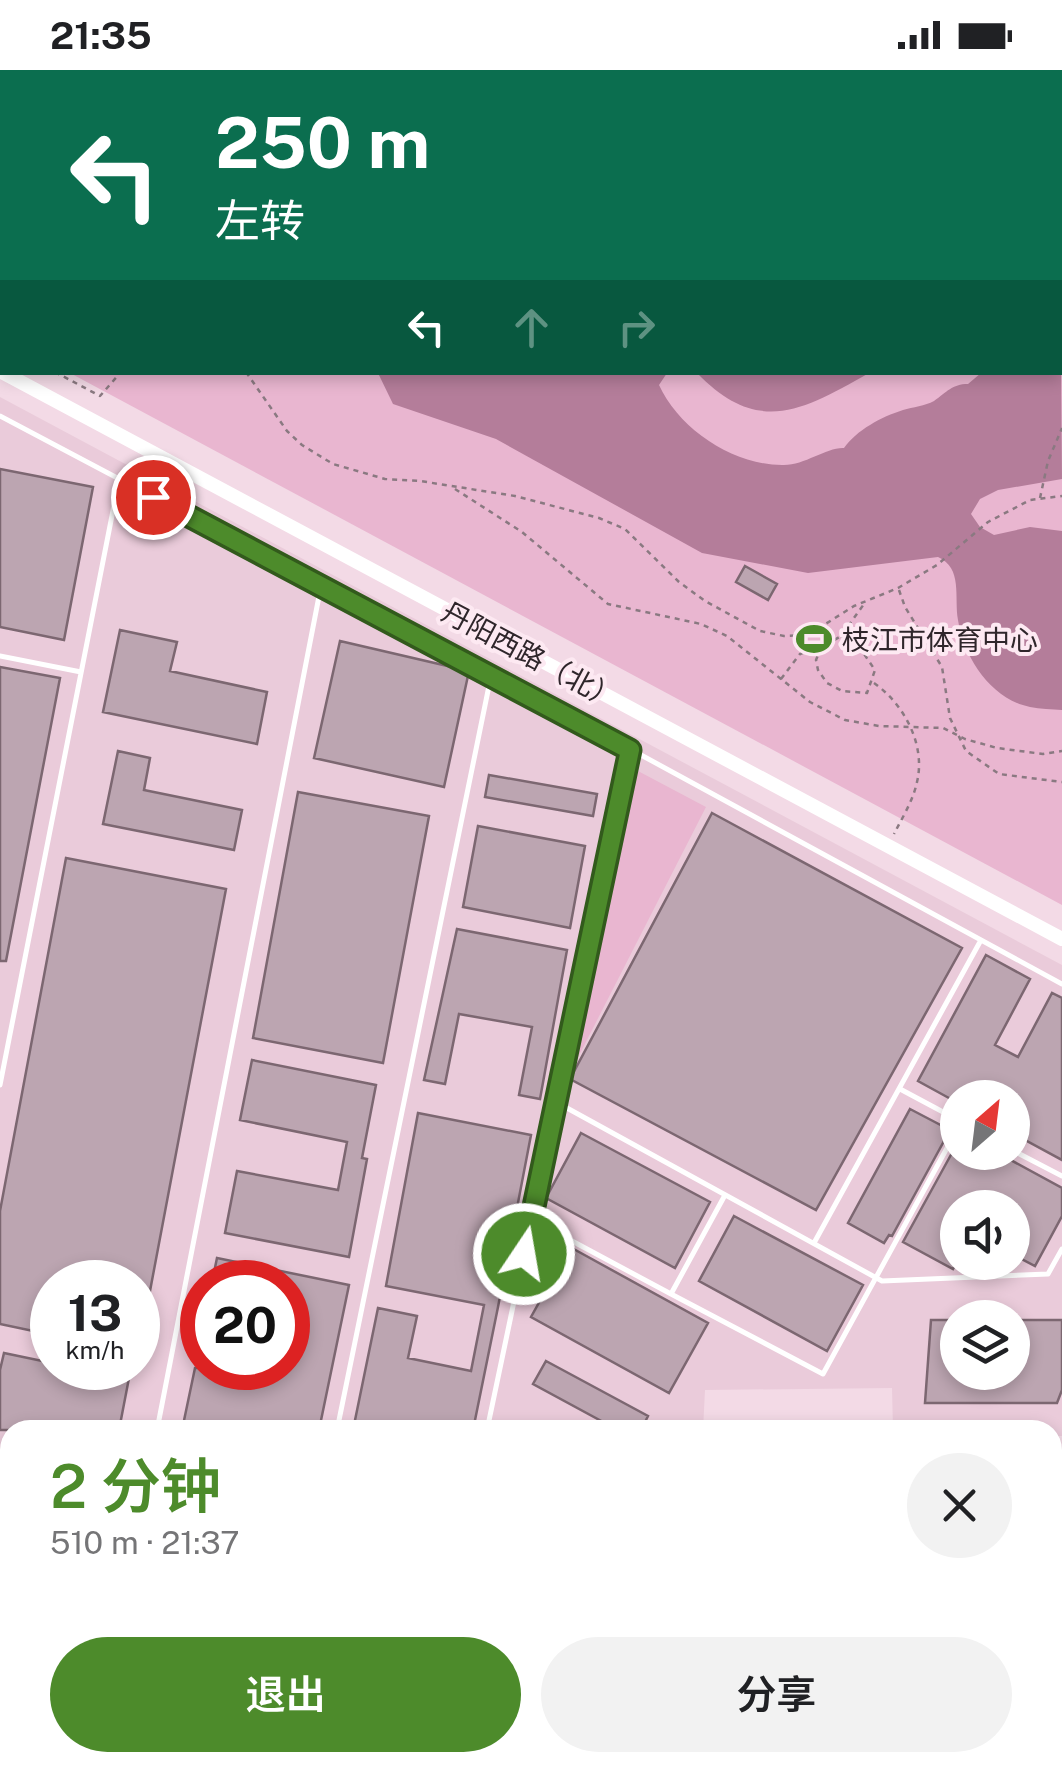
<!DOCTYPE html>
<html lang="zh">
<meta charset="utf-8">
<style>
body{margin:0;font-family:"Public Sans","Noto Sans SC",sans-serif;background:#f2f2f2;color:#202124;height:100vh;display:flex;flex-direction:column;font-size:38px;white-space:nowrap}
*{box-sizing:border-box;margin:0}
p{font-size:32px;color:#757577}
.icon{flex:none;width:55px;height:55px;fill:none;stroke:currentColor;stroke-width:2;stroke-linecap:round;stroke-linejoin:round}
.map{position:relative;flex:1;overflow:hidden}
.details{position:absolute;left:0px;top:1350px;width:1062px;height:352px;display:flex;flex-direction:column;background:#fff;border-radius:30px 30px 0 0;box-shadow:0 5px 15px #0003}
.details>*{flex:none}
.hud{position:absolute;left:0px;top:0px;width:1062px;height:305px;box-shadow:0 5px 15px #0003;background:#0b6e4f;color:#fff;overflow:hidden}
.needle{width:65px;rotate:28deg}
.buttons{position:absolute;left:940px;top:1010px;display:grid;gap:20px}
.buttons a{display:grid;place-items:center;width:90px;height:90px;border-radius:50%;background:#fff;box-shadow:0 5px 15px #0003;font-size:50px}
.speed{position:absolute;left:30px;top:1190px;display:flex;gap:20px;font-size:50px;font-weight:700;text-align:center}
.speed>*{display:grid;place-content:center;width:130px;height:130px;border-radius:50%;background:#fff;box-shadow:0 5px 15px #0003;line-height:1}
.speed small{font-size:25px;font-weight:400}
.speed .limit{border:15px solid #d22;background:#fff;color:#111}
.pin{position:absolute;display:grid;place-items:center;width:85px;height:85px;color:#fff;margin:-42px;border:5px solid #fff;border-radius:50%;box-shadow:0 2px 10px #0007}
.me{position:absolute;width:110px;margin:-55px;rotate:12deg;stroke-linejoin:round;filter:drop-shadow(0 0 8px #0008)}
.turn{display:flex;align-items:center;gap:35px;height:210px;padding:0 50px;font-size:45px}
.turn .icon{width:130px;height:130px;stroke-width:2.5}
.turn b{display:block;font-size:70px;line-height:85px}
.lanes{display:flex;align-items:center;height:95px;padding:0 50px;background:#0003;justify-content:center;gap:50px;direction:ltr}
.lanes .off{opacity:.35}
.round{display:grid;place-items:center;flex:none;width:105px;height:105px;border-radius:52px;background:#f2f2f2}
.overview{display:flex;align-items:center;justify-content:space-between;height:170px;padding:0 50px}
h1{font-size:60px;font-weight:600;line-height:75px;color:#4d8b2b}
.cta{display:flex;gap:20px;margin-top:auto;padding:20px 50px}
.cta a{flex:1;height:115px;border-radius:60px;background:#4d8b2b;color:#fff;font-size:40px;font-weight:600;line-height:115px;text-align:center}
.cta a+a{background:#f2f2f2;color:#202124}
.status{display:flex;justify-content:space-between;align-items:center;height:70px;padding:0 50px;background:#fff;direction:ltr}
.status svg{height:28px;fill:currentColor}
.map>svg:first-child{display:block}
.built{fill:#eacbda;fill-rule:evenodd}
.green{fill:#e9b6d0}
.water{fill:#b47d9a}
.building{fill:#bca5b1;stroke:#7c6771;stroke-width:2.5}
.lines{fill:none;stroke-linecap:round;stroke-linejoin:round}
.path{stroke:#8a7981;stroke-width:2.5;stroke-dasharray:5 5;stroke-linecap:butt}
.service{stroke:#fff;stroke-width:5}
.minor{stroke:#fff;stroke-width:11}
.tertiary{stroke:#fff;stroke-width:14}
.primary{stroke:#dfa8c7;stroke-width:18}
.route-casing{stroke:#325a1c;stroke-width:25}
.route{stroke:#4d8b2b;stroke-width:18}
.labels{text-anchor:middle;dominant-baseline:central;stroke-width:8;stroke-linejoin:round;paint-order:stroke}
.poi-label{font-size:28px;fill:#2f262b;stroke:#fde9f2;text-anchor:start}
.street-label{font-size:28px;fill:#2f262b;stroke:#fde9f2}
</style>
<div class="status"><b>21:35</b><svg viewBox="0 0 49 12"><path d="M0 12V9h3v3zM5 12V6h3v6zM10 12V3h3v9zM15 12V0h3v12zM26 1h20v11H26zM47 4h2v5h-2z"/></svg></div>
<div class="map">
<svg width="1062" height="1701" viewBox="0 0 1062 1701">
<rect width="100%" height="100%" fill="#f3dae6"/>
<path class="built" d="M0,327L1062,895V1366H1053L1052,1360H893L892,1318L705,1320L703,1360H10V1630H0ZM958,1028H1012V1082H958ZM958,1138H1012V1192H958ZM52,1212H138V1298H52ZM202,1212H288V1298H202ZM958,1248H1012V1302H958Z"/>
<path class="green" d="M0,0H1062V835L70,303L1060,302V2H2V266Z
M638,701L706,737L568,1007L564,1005Z"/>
<path class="water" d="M0,0H329L332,2H2V153Z
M1060,173L1062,409L998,420L980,429L971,444L980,457L994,465L1030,457L1062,461V640C1052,639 1040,639 1030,637C991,629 964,588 958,550C954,527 963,498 938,487L808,503L702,483L496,369L393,334L378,303H667L659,315C679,359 734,396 784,395C805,395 827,377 844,378C857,360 881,347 903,340C913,337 925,336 934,331C947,322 952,314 968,314L981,303L1060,302Z
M697,303H869C802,341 758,366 697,303Z"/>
<path class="building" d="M0,399L93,417L64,570L0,557Z
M745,496L777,514L768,530L736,512Z
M120,560L177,572L170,601L267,622L257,674L103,642Z
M340,571L469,601L444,717L314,688Z
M0,597L60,608L6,891H0Z
M118,681L150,688L144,720L242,740L234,780L103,754Z
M489,705L597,724L593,746L485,727Z
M298,722L429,746L383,993L253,968Z
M712,743L962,878L816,1140L570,1009Z
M478,756L585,776L570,858L463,837Z
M66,788L226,819L143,1258L138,1257V1212H52V1265L0,1254V1141Z
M457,859L567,880L540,1029L519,1025L532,957L459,944L445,1014L424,1010Z
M986,885L1030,909L995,975L1018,987L1052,923L1062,928V1090L1012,1063V1028H958V1033L918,1011Z
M252,990L376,1015L362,1088L367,1089L349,1187L225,1163L237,1101L338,1120L347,1072L240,1050Z
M910,1039L950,1060L892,1166L889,1165L884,1173L848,1153Z
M418,1043L531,1065L498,1237L473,1360H353L378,1238L417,1246L408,1288L471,1301L484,1235L386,1216Z
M581,1063L710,1132L675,1198L546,1128Z
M958,1072V1082H996L1062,1118V1146L1035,1196L1012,1184V1138H958V1190L953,1199L903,1172Z
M734,1146L863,1215L827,1281L699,1211Z
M570,1177L708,1253L669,1323L531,1247Z
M217,1188L349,1215L319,1360H182L195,1298H288V1212H212Z
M931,1250H958V1302H1012V1250H1062V1320L1057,1333H925Z
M4,1283L52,1293V1298H76L129,1308L119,1360H0V1300Z
M546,1291L648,1346L641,1360H618L533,1314Z"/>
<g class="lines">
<path class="path" d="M374,0L376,2
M719,0L721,2
M723,0L728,2
M389,2L390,0
M427,2V0
M1060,82L1062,81
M0,88L2,87
M1060,93L1062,94
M0,194H2
M0,259L2,257
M0,274L2,275
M55,302L100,326L121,302
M246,302L287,361L302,375L333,394L385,409L420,411L515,426L599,448L625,459L679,512L705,531L760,561L784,566L808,565L854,536L898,518L937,495L988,452L1030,430L1062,426
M455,419L522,462L608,534L701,554L727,566L810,632L845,650L879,656L943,658L965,669L997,678L1043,684L1062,681
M1040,428L1048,391L1062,358
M899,520L905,537L942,597L950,648L966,681L999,704L1062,712
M841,566L862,581L875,600L867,623L842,621L827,613L818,600L816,590L821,578L841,566L864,534
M781,609L800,584L819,578
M874,613C904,634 926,675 917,712C913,731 902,748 894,764"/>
<path class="service" d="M0,346L630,679L1062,914
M0,586L81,602
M0,1015L119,410
M900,1019L958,1050
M556,1032L882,1211L1048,1204L1062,1179
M1012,1080L1062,1106
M531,1149L671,1224L725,1125
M814,1173L981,870
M671,1224L823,1304L958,1058
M157,1360L321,516
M337,1360L491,606
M487,1360L630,679
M1052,1554H1062"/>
<path class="minor" d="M841,0L845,2
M1060,52L1062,53"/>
<path class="tertiary" d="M0,301L1062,869"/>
<path class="primary" d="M1052,1668H1062
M0,1674H10
M1052,1687H1062
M0,1693L291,1701
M476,1701L848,1692"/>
</g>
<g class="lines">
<defs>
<path id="route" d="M153,427L630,680L524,1184"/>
</defs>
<use href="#route" class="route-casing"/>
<use href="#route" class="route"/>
</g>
<defs>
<symbol id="stadium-bare" viewBox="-9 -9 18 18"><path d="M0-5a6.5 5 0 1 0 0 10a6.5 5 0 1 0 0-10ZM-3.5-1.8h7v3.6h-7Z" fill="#4d8b2b" stroke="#fde9f2" stroke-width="2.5" paint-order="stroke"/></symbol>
</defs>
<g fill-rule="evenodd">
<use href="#stadium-bare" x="789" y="544" width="50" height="50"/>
</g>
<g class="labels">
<g class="poi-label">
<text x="842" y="569">枝江市体育中心</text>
</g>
<g class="street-label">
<text transform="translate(531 585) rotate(28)">丹阳西路（北）</text>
</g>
</g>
</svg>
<div class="buttons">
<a><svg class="needle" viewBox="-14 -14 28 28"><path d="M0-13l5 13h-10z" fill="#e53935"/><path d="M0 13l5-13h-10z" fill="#757577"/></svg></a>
<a><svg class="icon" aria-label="sound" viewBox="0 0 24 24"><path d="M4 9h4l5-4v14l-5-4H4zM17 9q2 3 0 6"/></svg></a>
<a><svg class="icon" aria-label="layers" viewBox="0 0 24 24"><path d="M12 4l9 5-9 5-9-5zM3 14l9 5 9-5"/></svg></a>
</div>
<div class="speed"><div>13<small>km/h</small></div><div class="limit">20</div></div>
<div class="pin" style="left:153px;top:427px;background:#d93025"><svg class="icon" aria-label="arrive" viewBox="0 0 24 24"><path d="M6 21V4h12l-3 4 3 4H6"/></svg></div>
<svg class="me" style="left:524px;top:1184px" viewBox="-20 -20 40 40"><circle r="17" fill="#4d8b2b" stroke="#fff" stroke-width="3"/><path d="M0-11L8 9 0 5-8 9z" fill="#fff"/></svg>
<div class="hud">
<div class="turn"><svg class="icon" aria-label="left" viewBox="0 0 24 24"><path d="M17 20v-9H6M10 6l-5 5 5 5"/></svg><div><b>250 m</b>左转</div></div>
<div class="lanes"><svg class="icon" aria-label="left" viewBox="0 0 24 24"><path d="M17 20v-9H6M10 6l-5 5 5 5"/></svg><svg class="icon off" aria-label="ahead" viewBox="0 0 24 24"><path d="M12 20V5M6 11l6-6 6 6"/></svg><svg class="icon off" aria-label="right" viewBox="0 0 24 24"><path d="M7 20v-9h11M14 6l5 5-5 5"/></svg></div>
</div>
<section class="details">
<div class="overview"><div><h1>2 分钟</h1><p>510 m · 21:37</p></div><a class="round"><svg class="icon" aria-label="close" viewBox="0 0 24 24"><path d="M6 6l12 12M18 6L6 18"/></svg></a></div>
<div class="cta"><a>退出</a><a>分享</a></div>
</section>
</div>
